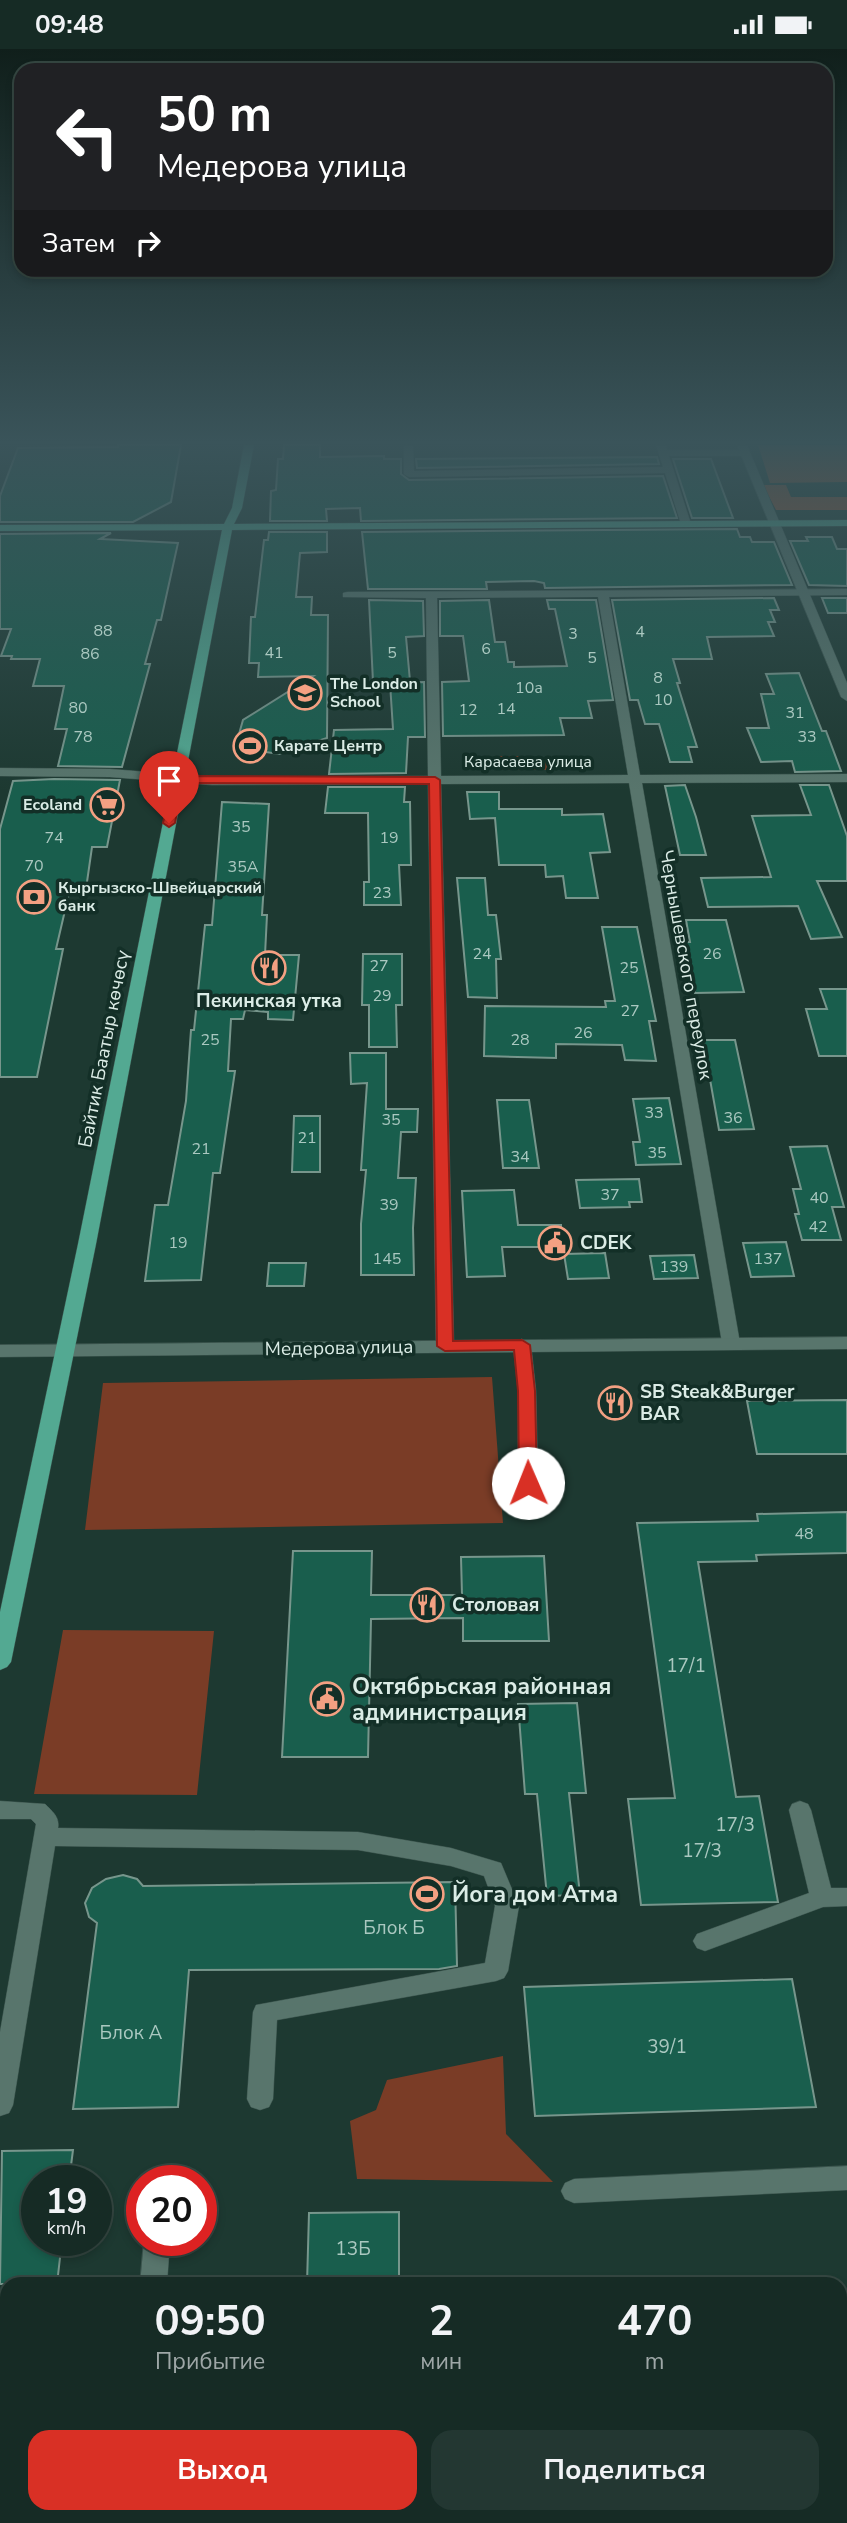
<!DOCTYPE html>
<html lang="ru">
<meta charset="utf-8">
<style>
body{margin:0;font-family:"Nunito Sans",sans-serif;background:#233732;color:#f1f3f6;height:100vh;display:flex;flex-direction:column;font-size:26px;white-space:nowrap}
*{box-sizing:border-box;margin:0}
p{font-size:23px;color:#9ea7a7}
.icon{flex:none;width:38px;height:38px;fill:none;stroke:currentColor;stroke-width:2;stroke-linecap:round;stroke-linejoin:round}
.map{position:relative;flex:1;overflow:hidden}
.panel{position:absolute;left:0px;top:2228px;width:847px;height:247px;display:flex;flex-direction:column;background:#162b25;border-radius:21px 21px 0 0;box-shadow:0 4px 10px #0003,0 0 0 2px #354742}
.panel>*{flex:none}
.top-card{position:absolute;left:14px;top:14px;width:819px;height:214px;border-radius:21px;box-shadow:0 4px 10px #0003,0 0 0 2px #354742;background:#202124;color:#fff;overflow:hidden}
.speed{position:absolute;left:21px;top:2116px;display:flex;gap:14px;font-size:35px;font-weight:700;text-align:center}
.speed>*{display:grid;place-content:center;width:91px;height:91px;border-radius:50%;background:#162b25;box-shadow:0 4px 10px #0003,0 0 0 2px #354742;line-height:1}
.speed small{font-size:18px;font-weight:400}
.speed .limit{border:10px solid #d22;background:#fff;color:#111}
.pin{position:absolute;display:grid;place-items:center;width:60px;height:60px;color:#fff;margin:-72px -30px;border-radius:50% 50% 50% 0;rotate:-45deg;box-shadow:0 0 7px #0007}
.pin .icon{rotate:45deg}
.me{position:absolute;width:77px;margin:-38px;rotate:359deg;stroke-linejoin:round;filter:drop-shadow(0 0 5px #0008)}
.turn{display:flex;align-items:center;gap:24px;height:147px;padding:0 28px;font-size:32px}
.turn .icon{width:91px;height:91px;stroke-width:2.5}
.turn b{display:block;font-size:49px;line-height:60px}
.then{display:flex;align-items:center;height:66px;padding:0 28px;background:#0003;gap:14px;font-size:26px}
.eta{display:flex;justify-content:space-evenly;align-items:center;height:119px;text-align:center}
.eta b{font-size:42px;font-weight:700;line-height:49px}
.primary-button{display:flex;gap:14px;margin-top:auto;padding:14px 28px}
.primary-button a{flex:1;height:80px;border-radius:21px;background:#d93025;color:#fff;font-size:28px;font-weight:700;line-height:80px;text-align:center}
.primary-button a+a{background:#233732;color:#f1f3f6}
.status{display:flex;justify-content:space-between;align-items:center;height:49px;padding:0 35px;background:#162b25;direction:ltr}
.status svg{height:19px;fill:currentColor}
.map>svg:first-child{display:block}
.green{fill:#7a3c26}
.forest{fill:#a64f2f}
.building{fill:#195e4d;stroke:#77968c;stroke-width:2}
.lines{fill:none;stroke-linecap:round;stroke-linejoin:round}
.lane-casing{stroke:#3c554e;stroke-width:1}
.street-casing{stroke:#3c554e;stroke-width:1}
.secondary-casing{stroke:#3c554e;stroke-width:1}
.primary-casing{stroke:#3c554e;stroke-width:1}
.lane{fill:#58756c;fill-rule:evenodd}
.street{fill:#58756c;fill-rule:evenodd}
.secondary{fill:#58756c;fill-rule:evenodd}
.primary{fill:#53a992;fill-rule:evenodd}
.route{fill:#d93025;stroke:#8d1f18;stroke-width:2}
.labels{text-anchor:middle;dominant-baseline:central;stroke-width:7;stroke-linejoin:round;paint-order:stroke}
.number-label{font-size:16px;fill:#aac8c0}
.far-poi-label{font-size:16px;font-weight:bold;fill:#dbece6;stroke:#132f27;text-anchor:start}
.far-street-label{font-size:16px;fill:#dbece6;stroke:#132f27}
.street-label{font-size:19px;fill:#dbece6;stroke:#132f27}
.poi-label{font-size:19px;font-weight:bold;fill:#dbece6;stroke:#132f27;text-anchor:start}
.near-number-label{font-size:19px;fill:#aac8c0}
.near-poi-label{font-size:23px;font-weight:bold;fill:#dbece6;stroke:#132f27;text-anchor:start}
</style>
<div class="status"><b>09:48</b><svg viewBox="0 0 49 12"><path d="M0 12V9h3v3zM5 12V6h3v6zM10 12V3h3v9zM15 12V0h3v12zM26 1h20v11H26zM47 4h2v5h-2z"/></svg></div>
<div class="map">
<svg width="847" height="2474" viewBox="0 0 847 2474">
<rect width="100%" height="100%" fill="#1d3931"/>
<path class="green" d="M497,707H527L528,712H550L551,721H498Z
M492,1328L503,1474L85,1481L103,1334Z
M63,1581L214,1582L197,1746L34,1745Z
M503,2007L506,2085L553,2133L357,2130L350,2072L376,2061L387,2031Z"/>
<path class="forest" d="M758,396H847V433L770,434Z
M763,436H786L791,448H847V461H776Z"/>
<path class="building" d="M118,396H181L171,453L133,473H0V447L18,399L118,398Z
M284,396H320V408L384,407V410H401V425L409,431L663,427L677,469L361,472L360,459L326,460L327,472H270L271,442L276,441L278,410H283Z
M657,408L659,415L417,419L416,410Z
M673,410H711L733,469H692Z
M737,480L740,488H750L752,493H774L792,536L545,539L544,534L534,532L486,533L487,540H368L362,483Z
M269,483H327V503L300,504L296,548H312L311,566H328L327,689L279,705L246,700L240,692L239,685L243,671L313,627L258,628L259,614H249L251,568H255L264,491H268Z
M111,484L100,490L178,494L161,571H157L145,615H150L122,718L58,717L67,680H55L64,637H33L40,610H11L12,607H1L11,580H0V485Z
M806,488H832L837,500H847V537L809,536L790,492H808Z
M774,549L779,561H770L775,573H768L774,587L707,588L712,610H673L680,634H677L697,698H688L692,713H670L659,675H645L638,651H630L612,551Z
M822,549H847V564H828Z
M369,551L423,552L424,587L406,588L410,632L373,633Z
M489,551L495,593H505L508,613H514V618L567,617L555,560H549L547,551H596L613,651L588,652L592,669H560L564,686L443,687L442,633L469,632L463,587H440V552Z
M799,624L822,682H826L841,722L795,723L792,712L761,713L747,679H769L761,645H774L766,625Z
M424,633L425,688H408L406,724L329,725L334,681L393,680L390,634Z
M54,730L120,731L107,798H92L86,840H70L56,900H63L37,1028H0V780L13,732Z
M685,736L696,768L706,806H680L665,737Z
M800,736H829L847,787V832H817L842,888L811,890L798,857L708,858L701,829L771,828L752,767L811,766Z
M328,738H405L404,753H410L411,816H399L401,856H364V833H369L368,764H325Z
M467,743H499V760H562V766L603,765L610,803L590,804L598,849H566L563,827L546,828L545,816H499L495,769L470,770Z
M222,753L269,755L262,866H267L265,906H299L293,971L268,970V963L245,961L243,970H231L228,1022H235L220,1124H213L201,1231L145,1232L155,1156H168L186,1052L191,981H194L205,876H212Z
M457,829H485L488,866H496L501,910H496L497,949L468,948Z
M686,871H726L744,943L695,944L682,893H690Z
M602,878H637L656,972H649L656,1012L625,1011L622,996L556,995V1009L484,1007L485,957L606,958L605,952H615Z
M363,905H402V956H396L397,998H369V956H362Z
M820,940H847V1007H819L806,960H827Z
M703,991H735L754,1080L719,1081Z
M350,1004H386V1060H418L417,1083H401L398,1129H416L413,1179L414,1226H361V1175L366,1121H361L367,1034L351,1035Z
M669,1049L681,1115L636,1116L633,1093H640L633,1050Z
M497,1051H529L539,1119H503Z
M294,1067H320V1123H292Z
M827,1097L844,1158H832L841,1191H802L795,1165H799L793,1140H801L790,1098Z
M639,1130L642,1153H629L630,1158L580,1159L576,1131Z
M514,1141L518,1176H561L562,1198H502L505,1227L467,1228L462,1142Z
M786,1193L794,1227L751,1228L743,1194Z
M605,1204L609,1229L568,1230L564,1205Z
M694,1206L698,1229L654,1230L650,1207Z
M269,1214H306L304,1237H267Z
M847,1351V1405H757L747,1352Z
M847,1463V1504L756,1506L757,1512L698,1513L736,1748L759,1747L778,1853L641,1856L628,1750L675,1749L637,1474L758,1472L757,1465Z
M293,1502H372L371,1546H462L461,1508L544,1507L549,1592H463V1569L371,1570L368,1708H282Z
M577,1654L586,1744H569L580,1846L547,1847L537,1745H525L518,1655Z
M123,1826L137,1830L143,1837L455,1833L457,1917L439,1920L189,1921L178,2058L73,2060L97,1874L89,1868L85,1854L92,1839L106,1830Z
M792,1930L816,2058L535,2067L524,1938Z
M73,2101L69,2132H37V2191H62L57,2235H0L2,2102Z
M399,2163V2235H307L309,2164Z"/>
<g class="lines">
<defs>
<path id="lane" d="M404,396L413,397L414,422L663,418L656,396H666L667,401H745L750,404L745,407H669L691,475L686,478L681,475L665,424L409,428L404,425Z
M522,1290L531,1296L536,1342L538,1434L535,1439H521L518,1434V1342L513,1296Z
M0,1752L45,1755C52,1762 60,1768 58,1779L358,1783L451,1799L501,1814L519,1857L508,1922L504,1929L496,1932L277,1971L273,2050L269,2058L260,2061L251,2058L247,2050L253,1963L256,1956L485,1914L495,1857L484,1827L451,1817L358,1801L55,1797L13,2056L9,2064L0,2067V1983L36,1775L31,1770H0Z
M800,1752L808,1755L811,1761L831,1839H847V1857L823,1858L705,1902L697,1899L693,1892L697,1885L809,1844L789,1761L792,1755Z
M847,2117V2141L574,2154L565,2150L561,2142L565,2134L574,2130Z
M144,2191H170L167,2235H140Z
M840,2276L847,2277V2303L840,2302Z
M326,2468H355L356,2474H326Z
M737,2468H766L767,2474H737Z"/>
<path id="street" d="M847,540V546L609,548L640,726L847,725V733L642,734L740,1294L731,1300L722,1294L629,734L441,735L454,1297L445,1303L436,1297L428,735L212,736L110,728L0,727V719L110,720L212,728L428,727L426,549L343,548V544L347,543ZM598,548L628,726L441,727L437,549Z"/>
<path id="secondary" d="M737,396H747L847,634V652L841,648Z
M847,1288V1300L0,1308V1296Z"/>
<path id="primary" d="M244,396H254L242,459L234,475L847,471V477L232,481L96,1195L11,1613L7,1618L0,1621V1563L78,1195L222,481L0,482V476L224,475L232,459Z"/>
</defs>
<use href="#lane" class="lane-casing"/>
<use href="#street" class="street-casing"/>
<use href="#secondary" class="secondary-casing"/>
<use href="#primary" class="primary-casing"/>
<use href="#lane" class="lane"/>
<use href="#street" class="street"/>
<use href="#secondary" class="secondary"/>
<use href="#primary" class="primary"/>
</g>
<linearGradient id="sky" x2="0" y2="1"><stop stop-color="#101f1b"/><stop offset="0.53" stop-color="#3a545a"/><stop offset="1" stop-color="#3a545a" stop-opacity="0"/></linearGradient>
<rect width="847" height="742" fill="url(#sky)"/>
<path class="route" d="M178,727L435,728L440,731L453,1292L522,1291L530,1296L535,1342L537,1434L534,1439L528,1440L519,1434L518,1342L514,1301L445,1302L437,1297L429,735L183,734L175,774L169,778L163,774L172,730Z"/>
<defs>
<symbol id="school-ring" viewBox="-11 -11 22 22"><circle r="9.5" fill="#132f27" stroke="#f3a082" stroke-width="1.5"/><path d="M0-5L7-2L0 1L-7-2ZM-4 1L0 2.5L4 1V4Q0 6-4 4Z" fill="#f3a082"/></symbol>
<symbol id="stadium-ring" viewBox="-11 -11 22 22"><circle r="9.5" fill="#132f27" stroke="#f3a082" stroke-width="1.5"/><path d="M0-5a6.5 5 0 1 0 0 10a6.5 5 0 1 0 0-10ZM-3.5-1.8h7v3.6h-7Z" fill="#f3a082"/></symbol>
<symbol id="supermarket-ring" viewBox="-11 -11 22 22"><circle r="9.5" fill="#132f27" stroke="#f3a082" stroke-width="1.5"/><path d="M-6-5.5h2.5l.6 2H6L4.5 2H-2.5L-4.4-4H-6ZM-1.5 3.2a1.3 1.3 0 1 0 .1 0ZM3 3.2a1.3 1.3 0 1 0 .1 0Z" fill="#f3a082"/></symbol>
<symbol id="bank-ring" viewBox="-11 -11 22 22"><circle r="9.5" fill="#132f27" stroke="#f3a082" stroke-width="1.5"/><path d="M-6-4H6V4H-6ZM0-2.3a2.3 2.3 0 1 0 0 4.6a2.3 2.3 0 1 0 0-4.6Z" fill="#f3a082"/></symbol>
<symbol id="restaurant-ring" viewBox="-11 -11 22 22"><circle r="9.5" fill="#132f27" stroke="#f3a082" stroke-width="1.5"/><path d="M-5-6h1v4h1v-4h1v4h1v-4h1v5L-1.5 .5V6h-2V.5L-5-1ZM5-6V6H3V1.5H1.5Q1.5-4 5-6Z" fill="#f3a082"/></symbol>
<symbol id="civic-ring" viewBox="-11 -11 22 22"><circle r="9.5" fill="#132f27" stroke="#f3a082" stroke-width="1.5"/><path d="M-.6-6.5H3V-4.5H.6V-3L4-1V1h2V6H-6V1h2V-1L-.6-3ZM-1.2 2.5V6h2.4V2.5Z" fill="#f3a082"/></symbol>
</defs>
<g fill-rule="evenodd">
<use href="#school-ring" x="286" y="625" width="38" height="38"/>
<use href="#stadium-ring" x="231" y="678" width="38" height="38"/>
<use href="#supermarket-ring" x="88" y="737" width="38" height="38"/>
<use href="#bank-ring" x="15" y="829" width="38" height="38"/>
<use href="#restaurant-ring" x="250" y="900" width="38" height="38"/>
<use href="#civic-ring" x="536" y="1175" width="38" height="38"/>
<use href="#restaurant-ring" x="596" y="1335" width="38" height="38"/>
<use href="#restaurant-ring" x="408" y="1537" width="38" height="38"/>
<use href="#civic-ring" x="308" y="1631" width="38" height="38"/>
<use href="#stadium-ring" x="408" y="1826" width="38" height="38"/>
</g>
<g class="labels">
<g class="number-label">
<text x="103" y="582">88</text>
<text x="640" y="583">4</text>
<text x="573" y="585">3</text>
<text x="486" y="600">6</text>
<text x="274" y="604">41</text>
<text x="392" y="604">5</text>
<text x="90" y="605">86</text>
<text x="592" y="609">5</text>
<text x="658" y="629">8</text>
<text x="529" y="639">10а</text>
<text x="663" y="651">10</text>
<text x="78" y="659">80</text>
<text x="506" y="660">14</text>
<text x="468" y="661">12</text>
<text x="795" y="664">31</text>
<text x="83" y="688">78</text>
<text x="807" y="688">33</text>
<text x="241" y="778">35</text>
<text x="54" y="789">74</text>
<text x="389" y="789">19</text>
<text x="34" y="817">70</text>
<text x="243" y="818">35А</text>
<text x="382" y="844">23</text>
<text x="482" y="905">24</text>
<text x="712" y="905">26</text>
<text x="379" y="917">27</text>
<text x="629" y="919">25</text>
<text x="382" y="947">29</text>
<text x="630" y="962">27</text>
<text x="583" y="984">26</text>
<text x="210" y="991">25</text>
<text x="520" y="991">28</text>
<text x="654" y="1064">33</text>
<text x="733" y="1069">36</text>
<text x="391" y="1071">35</text>
<text x="307" y="1089">21</text>
<text x="201" y="1100">21</text>
<text x="657" y="1104">35</text>
<text x="520" y="1108">34</text>
<text x="610" y="1146">37</text>
<text x="819" y="1149">40</text>
<text x="389" y="1156">39</text>
<text x="818" y="1178">42</text>
<text x="178" y="1194">19</text>
<text x="387" y="1210">145</text>
<text x="768" y="1210">137</text>
<text x="674" y="1218">139</text>
<text x="804" y="1485">48</text>
</g>
<g class="far-poi-label">
<text x="330" y="635">The London<tspan x="330" dy="18">School</tspan></text>
<text x="274" y="697">Карате Центр</text>
<text x="82" y="756" text-anchor="end">Ecoland</text>
<text x="58" y="839">Кыргызско-Швейцарский<tspan x="58" dy="18">банк</tspan></text>
</g>
<g class="far-street-label">
<text x="528" y="713">Карасаева улица</text>
</g>
<g class="street-label">
<text transform="translate(686 916) rotate(80)">Чернышевского переулок</text>
<text transform="translate(104 1000) rotate(-79)">Байтик Баатыр көчөсү</text>
<text transform="translate(339 1299) rotate(-1)">Медерова улица</text>
</g>
<g class="poi-label">
<text x="269" y="952" text-anchor="middle">Пекинская утка</text>
<text x="580" y="1194">CDEK</text>
<text x="640" y="1343">SB Steak&amp;Burger<tspan x="640" dy="22">BAR</tspan></text>
<text x="452" y="1556">Столовая</text>
</g>
<g class="near-number-label">
<text x="686" y="1617">17/1</text>
<text x="735" y="1776">17/3</text>
<text x="702" y="1802">17/3</text>
<text x="394" y="1879">Блок Б</text>
<text x="131" y="1984">Блок А</text>
<text x="667" y="1998">39/1</text>
<text x="353" y="2200">13Б</text>
</g>
<g class="near-poi-label">
<text x="352" y="1637">Октябрьская районная<tspan x="352" dy="26">администрация</tspan></text>
<text x="452" y="1845">Йога дом Атма</text>
</g>
</g>
</svg>
<div class="speed"><div>19<small>km/h</small></div><div class="limit">20</div></div>
<div class="pin" style="left:169px;top:774px;background:#d93025"><svg class="icon" aria-label="arrive" viewBox="0 0 24 24"><path d="M6 21V4h12l-3 4 3 4H6"/></svg></div>
<svg class="me" style="left:528px;top:1434px" viewBox="-20 -20 40 40"><circle r="19" fill="#fff"/><path d="M0-13L10 11 0 6-10 11z" fill="#d93025"/></svg>
<div class="top-card">
<div class="turn"><svg class="icon" aria-label="left" viewBox="0 0 24 24"><path d="M17 20v-9H6M10 6l-5 5 5 5"/></svg><div><b>50 m</b>Медерова улица</div></div>
<div class="then">Затем<svg class="icon" aria-label="right" viewBox="0 0 24 24"><path d="M7 20v-9h11M14 6l5 5-5 5"/></svg></div>
</div>
<section class="panel">
<div class="eta">
<div><b>09:50</b><p>Прибытие</p></div>
<div><b>2</b><p>мин</p></div>
<div><b>470</b><p>m</p></div>
</div>
<div class="primary-button"><a>Выход</a><a>Поделиться</a></div>
</section>
</div>
